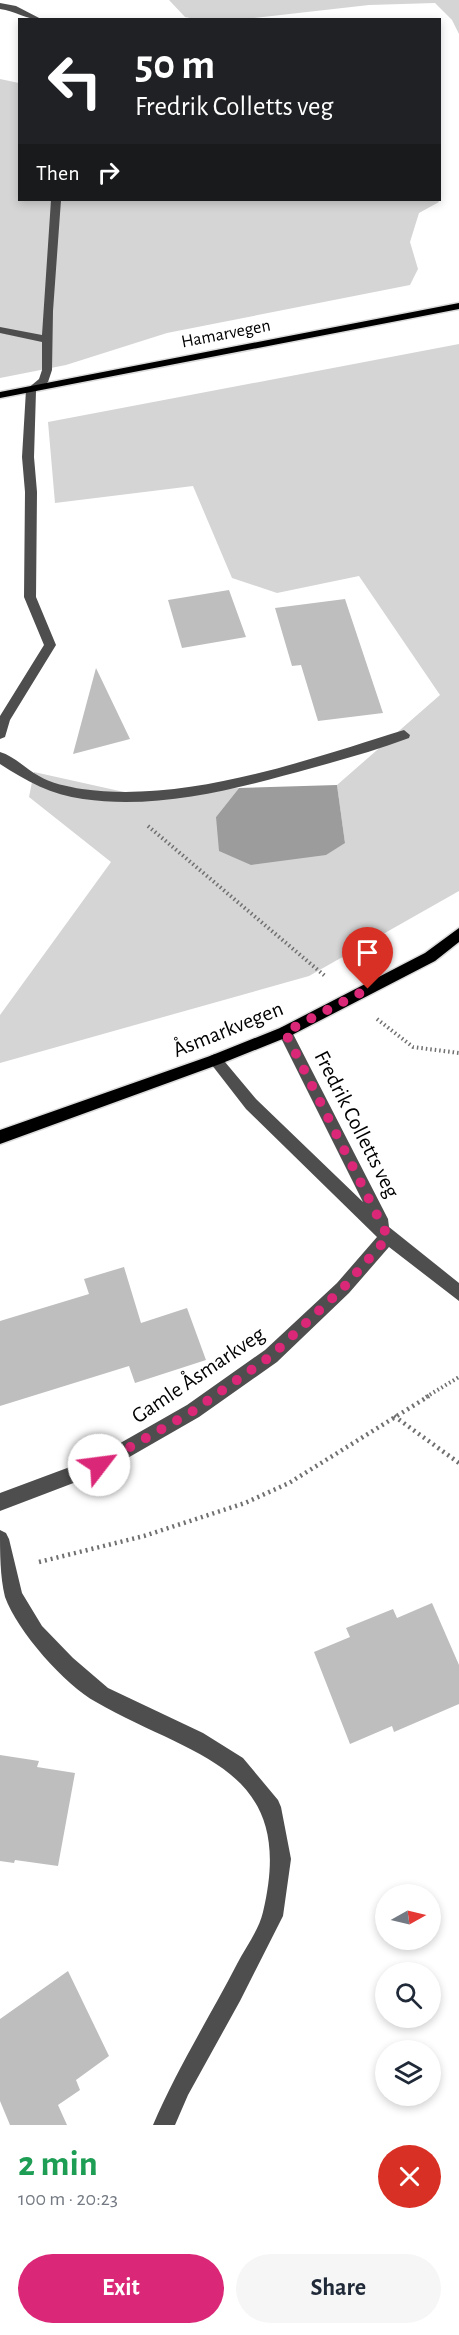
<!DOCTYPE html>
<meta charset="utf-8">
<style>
body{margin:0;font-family:"Alegreya Sans",sans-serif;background:#f6f6f7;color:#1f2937;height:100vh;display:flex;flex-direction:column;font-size:22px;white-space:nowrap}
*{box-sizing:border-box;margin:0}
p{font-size:20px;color:#747a83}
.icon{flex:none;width:33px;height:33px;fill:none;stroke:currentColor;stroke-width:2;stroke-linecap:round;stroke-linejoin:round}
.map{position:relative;height:2125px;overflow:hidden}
.drawer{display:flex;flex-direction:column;background:#fff;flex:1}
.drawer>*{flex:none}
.hud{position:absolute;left:18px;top:18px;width:423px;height:183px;border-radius:0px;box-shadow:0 3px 9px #0003;background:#202124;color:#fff;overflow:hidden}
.needle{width:39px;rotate:82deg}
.controls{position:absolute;left:375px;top:1884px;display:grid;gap:12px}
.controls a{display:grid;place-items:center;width:66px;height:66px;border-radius:50%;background:#fff;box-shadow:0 3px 9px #0003;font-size:30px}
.pin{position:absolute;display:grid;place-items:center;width:51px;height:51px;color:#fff;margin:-62px -26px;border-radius:50% 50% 50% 0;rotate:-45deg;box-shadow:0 0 6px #0007}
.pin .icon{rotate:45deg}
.me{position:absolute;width:66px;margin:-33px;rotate:60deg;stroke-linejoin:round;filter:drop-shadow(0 0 4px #0008)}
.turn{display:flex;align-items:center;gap:21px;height:126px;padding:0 18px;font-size:27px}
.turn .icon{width:78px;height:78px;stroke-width:2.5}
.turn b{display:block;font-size:42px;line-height:51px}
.then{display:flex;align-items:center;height:57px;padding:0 18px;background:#0003;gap:12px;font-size:22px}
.round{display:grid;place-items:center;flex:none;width:63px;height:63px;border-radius:32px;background:#f6f6f7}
.head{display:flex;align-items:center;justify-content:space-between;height:102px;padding:0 18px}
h1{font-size:36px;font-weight:600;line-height:45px;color:#1e9e55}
.primary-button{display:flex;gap:12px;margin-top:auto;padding:12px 18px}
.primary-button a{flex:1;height:69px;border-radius:36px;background:#db2777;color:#fff;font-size:24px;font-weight:600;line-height:69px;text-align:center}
.primary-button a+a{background:#f6f6f7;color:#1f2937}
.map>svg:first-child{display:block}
.green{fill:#d5d5d5}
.water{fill:#9c9c9c}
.building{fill:#bebebe}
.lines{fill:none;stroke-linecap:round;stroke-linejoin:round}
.major-casing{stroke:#dbdbdb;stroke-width:3}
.path-far1{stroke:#707070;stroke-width:4;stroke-dasharray:1.5 3;stroke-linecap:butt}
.path{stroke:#707070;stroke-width:4.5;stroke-dasharray:2 4;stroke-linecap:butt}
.minor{fill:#4e4e4e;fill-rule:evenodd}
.major{fill:#000;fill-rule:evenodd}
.route{stroke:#db2777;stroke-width:10;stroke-dasharray:0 18}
.labels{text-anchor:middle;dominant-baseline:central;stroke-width:4.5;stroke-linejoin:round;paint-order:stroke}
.far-street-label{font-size:18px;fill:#000;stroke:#fff}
.street-label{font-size:22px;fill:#000;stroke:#fff}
</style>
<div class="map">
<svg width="459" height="2125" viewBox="0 0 459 2125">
<rect width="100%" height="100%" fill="#fff"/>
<path class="green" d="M169,0H459V34L452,20L435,3L369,5L245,19L200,20L185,17Z
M0,79L19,83L20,200H438L439,202L419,213L410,242L418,269L410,285L167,333L66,365L0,378Z
M459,344V891L309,976L0,1063V1015L111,862L29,797L34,772L124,792L239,788L216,817L345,843L337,785L440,695L359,576L277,593L232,578L193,486L55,503L48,422Z"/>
<path class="water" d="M337,785L345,843L326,855L251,865L219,851L216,817L239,788Z"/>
<path class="building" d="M229,590L246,637L182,648L168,600Z
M345,599L383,713L318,721L301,665L292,666L275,608Z
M96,668L130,739L73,754Z
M124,1267L141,1323L187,1308L206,1360L135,1383L129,1366L0,1406V1321L89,1294L84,1279Z
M432,1603L459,1665V1704L394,1732L392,1726L350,1744L314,1652L350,1637L346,1628L393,1609L397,1618Z
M0,1755L39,1761L37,1767L75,1773L58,1866L15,1860L14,1863L0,1861Z
M68,1971L109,2056L76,2080L80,2090L58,2105L67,2125H10L0,2101V2019Z"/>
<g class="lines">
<defs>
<path id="major" d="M459,303V309L0,398V392Z
M459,928V942L435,961L290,1036L220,1064L0,1144V1130L210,1056L280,1028L425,953Z"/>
</defs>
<use href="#major" class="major-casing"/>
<path class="path-far1" d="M148,826L325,976
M377,1019L413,1047L459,1053
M426,1397L459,1377"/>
<path class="path" d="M394,1416L459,1463
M39,1562L144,1536L245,1503L289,1483L429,1396"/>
<path class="minor" d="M0,3L16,6L43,20C27,20 15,11 0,9Z
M51,200H61L53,311L52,370L48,382L36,391L34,457L37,492L36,597L56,645L10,720L5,737L0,739V716L44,645L24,597L25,492L22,457L26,390L39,379L42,370V342L0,333V327L42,335Z
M404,730L410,735L409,738C377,750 345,759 312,768C239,788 160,810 83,799C52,795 26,781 0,764V752C14,756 26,769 39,776C50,783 69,787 82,789C185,804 307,760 404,730Z
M285,1026L290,1028L388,1219L389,1227L459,1283V1301L389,1247L349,1293L277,1362L199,1417L105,1471L0,1511V1493L94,1458L187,1405L265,1350L337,1283L377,1237L246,1109L208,1060L210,1056L215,1054L220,1056L256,1099L363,1202L278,1032L280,1028Z
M0,1530L6,1533L9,1539L22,1593L42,1626L73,1658L108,1688L203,1733L243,1758L278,1800L281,1807L291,1859L283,1916L240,2001L188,2095L175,2125H153C177,2069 209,2018 237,1964C245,1948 259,1930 263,1912C298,1766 193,1758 96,1702C65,1685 17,1631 5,1597C0,1576 0,1553 0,1530Z"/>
<use href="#major" class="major"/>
</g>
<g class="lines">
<path class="route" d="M99,1465L193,1411L271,1356L343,1288L388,1237L285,1032L368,989"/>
</g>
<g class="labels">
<g class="far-street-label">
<text transform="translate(226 334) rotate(-11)">Hamarvegen</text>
</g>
<g class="street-label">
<text transform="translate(228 1029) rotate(-22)">Åsmarkvegen</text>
<text transform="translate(357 1124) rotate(63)">Fredrik Colletts veg</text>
<text transform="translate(198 1375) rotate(-34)">Gamle Åsmarkveg</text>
</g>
</g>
</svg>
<div class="controls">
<a><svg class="needle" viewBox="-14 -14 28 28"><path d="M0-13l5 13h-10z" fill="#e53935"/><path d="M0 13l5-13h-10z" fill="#747a83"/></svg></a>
<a><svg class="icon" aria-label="search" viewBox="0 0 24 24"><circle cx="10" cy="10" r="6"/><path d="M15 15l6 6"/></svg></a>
<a><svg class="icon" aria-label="layers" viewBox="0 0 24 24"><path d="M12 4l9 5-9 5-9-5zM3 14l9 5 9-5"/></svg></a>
</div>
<div class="pin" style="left:368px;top:989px;background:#d93025"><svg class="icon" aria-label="arrive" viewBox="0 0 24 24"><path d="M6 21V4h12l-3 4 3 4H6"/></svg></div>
<svg class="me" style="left:99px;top:1465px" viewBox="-20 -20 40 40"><circle r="19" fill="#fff"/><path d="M0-13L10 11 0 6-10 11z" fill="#db2777"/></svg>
<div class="hud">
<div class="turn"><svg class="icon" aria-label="left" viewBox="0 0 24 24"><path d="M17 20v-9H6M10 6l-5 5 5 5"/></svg><div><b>50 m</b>Fredrik Colletts veg</div></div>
<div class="then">Then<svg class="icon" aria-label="right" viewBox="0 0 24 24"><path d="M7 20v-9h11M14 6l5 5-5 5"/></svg></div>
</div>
</div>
<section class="drawer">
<div class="head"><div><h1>2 min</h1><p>100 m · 20:23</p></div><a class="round" style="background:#d93025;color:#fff"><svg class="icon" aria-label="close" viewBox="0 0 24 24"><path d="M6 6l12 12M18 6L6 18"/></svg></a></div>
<div class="primary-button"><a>Exit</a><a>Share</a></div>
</section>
